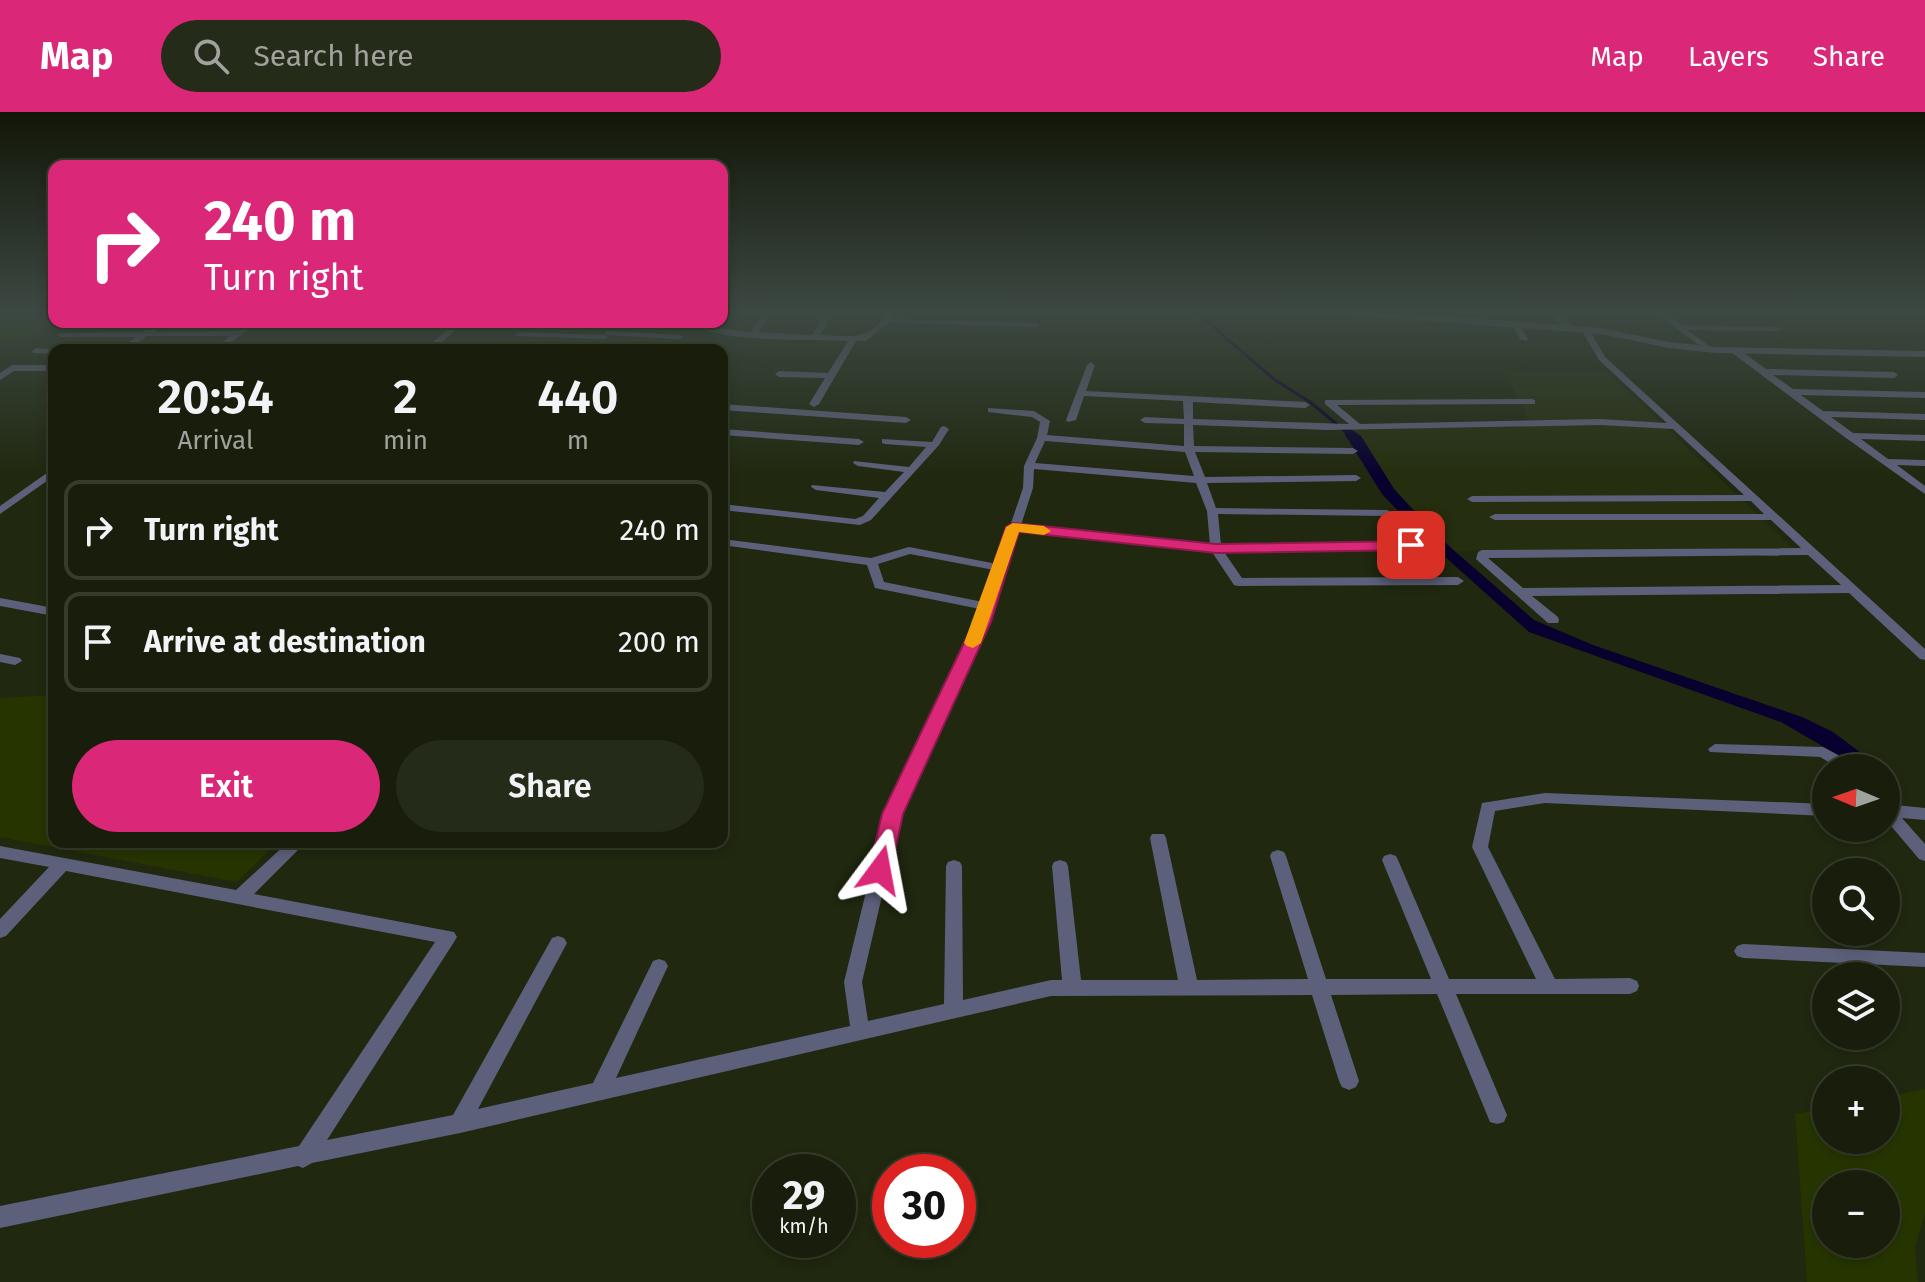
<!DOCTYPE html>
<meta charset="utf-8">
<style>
body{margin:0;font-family:"Fira Sans",sans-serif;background:#252b19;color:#f1f3f6;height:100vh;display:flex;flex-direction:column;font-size:30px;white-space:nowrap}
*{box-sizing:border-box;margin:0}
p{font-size:26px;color:#9fa29d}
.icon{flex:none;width:44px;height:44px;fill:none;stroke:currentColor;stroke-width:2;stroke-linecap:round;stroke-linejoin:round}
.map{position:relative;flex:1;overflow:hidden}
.side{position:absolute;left:48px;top:232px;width:680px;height:504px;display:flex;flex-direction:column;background:#181e0b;border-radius:16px;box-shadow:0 4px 12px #0003,0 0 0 2px #363c2c}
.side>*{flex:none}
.guide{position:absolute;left:48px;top:48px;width:680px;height:168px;border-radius:16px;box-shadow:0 4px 12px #0003,0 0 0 2px #363c2c;background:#db2777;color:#fff;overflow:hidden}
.needle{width:52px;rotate:272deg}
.buttons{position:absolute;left:1812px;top:642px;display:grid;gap:16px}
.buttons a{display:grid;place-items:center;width:88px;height:88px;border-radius:50%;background:#181e0b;box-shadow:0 4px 12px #0003,0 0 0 2px #363c2c;font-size:40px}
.speed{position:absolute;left:752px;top:1042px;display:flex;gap:16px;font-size:40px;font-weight:700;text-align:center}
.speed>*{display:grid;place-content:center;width:104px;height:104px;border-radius:50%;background:#181e0b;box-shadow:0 4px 12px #0003,0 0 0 2px #363c2c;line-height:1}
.speed small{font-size:20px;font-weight:400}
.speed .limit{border:12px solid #d22;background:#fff;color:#111}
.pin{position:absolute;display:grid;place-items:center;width:68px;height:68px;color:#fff;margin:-34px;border-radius:16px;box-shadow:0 4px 12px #0006}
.me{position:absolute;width:88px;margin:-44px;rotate:13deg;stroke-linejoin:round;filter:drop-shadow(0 0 6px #0008)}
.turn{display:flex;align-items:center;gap:28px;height:168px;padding:0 24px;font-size:36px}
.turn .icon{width:104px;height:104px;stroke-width:2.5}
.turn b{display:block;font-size:56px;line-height:68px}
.eta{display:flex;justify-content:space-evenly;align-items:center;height:136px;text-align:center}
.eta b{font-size:48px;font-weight:600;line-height:56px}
.action{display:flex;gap:16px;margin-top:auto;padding:16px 24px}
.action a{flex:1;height:92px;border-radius:48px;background:#db2777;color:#fff;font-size:32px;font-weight:600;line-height:92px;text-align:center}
.action a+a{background:#252b19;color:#f1f3f6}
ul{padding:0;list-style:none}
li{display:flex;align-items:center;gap:24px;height:100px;margin:0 16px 12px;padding:0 8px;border:4px solid #363c2c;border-radius:16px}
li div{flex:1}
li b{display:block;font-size:30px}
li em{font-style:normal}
header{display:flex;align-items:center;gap:48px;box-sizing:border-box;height:112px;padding:0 40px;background:#db2777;color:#fff}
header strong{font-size:38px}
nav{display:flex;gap:44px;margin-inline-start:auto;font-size:28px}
.search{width:560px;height:72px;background:#252b19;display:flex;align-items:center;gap:20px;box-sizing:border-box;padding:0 28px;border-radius:44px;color:#9fa29d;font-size:30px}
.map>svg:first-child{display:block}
.built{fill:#252f0f}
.green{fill:#263500;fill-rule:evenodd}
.water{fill:#08002e}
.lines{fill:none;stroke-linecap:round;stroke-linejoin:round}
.stream{stroke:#08002e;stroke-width:3}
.minor{fill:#5d607a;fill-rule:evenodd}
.tertiary{fill:#5d607a;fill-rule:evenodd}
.route{fill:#db2777;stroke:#8e194d;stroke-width:2}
.slow{fill:#f59e0b}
</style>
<header>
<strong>Map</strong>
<div class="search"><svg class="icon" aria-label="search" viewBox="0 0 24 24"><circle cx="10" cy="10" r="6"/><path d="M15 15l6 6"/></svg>Search here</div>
<nav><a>Map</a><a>Layers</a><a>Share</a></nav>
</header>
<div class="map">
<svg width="1925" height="1170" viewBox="0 0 1925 1170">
<rect width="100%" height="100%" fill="#20280f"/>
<path class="built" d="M1503,258L1607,260L1793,436L1455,439L1394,377L1361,324L1349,316L1532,314Z"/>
<path class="green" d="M0,203L54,205V210L29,229H0Z
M54,583V730H278L237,770L0,725V586Z
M1925,977V1101L1915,1135L1918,1170H1807L1795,1002L1826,996V1028H1886V985ZM1826,1072H1886V1132H1826Z"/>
<path class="water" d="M1345,316H1349L1361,324L1394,377L1435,422L1534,508L1593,533L1802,605L1833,620L1881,656H1860L1781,610L1529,520L1424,426L1382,382L1344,321H1350Z"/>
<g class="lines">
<path class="stream" d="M1196,200L1275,268L1310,290L1351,324"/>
<path class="minor" d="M764,200H772L759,220L812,223L826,200L833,201L820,223C849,224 871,230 886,200H894L891,207L1036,211L1040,213L1036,215L888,211L866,229H856L819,292L814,295L809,292L825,266L779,265L775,262L779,259L828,261L848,229C811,227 717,232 691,210H700L708,215L751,220Z
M1007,200H1015V201L1011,203Z
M1548,200H1557L1574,216L1567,218Z
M1655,200H1664L1681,213L1778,215L1782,217L1778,219L1687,218L1711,235V239L1708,240Z
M1515,209H1518L1528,227L1527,229L1520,227L1511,211Z
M158,210H167L154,220L237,219L249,210H258L221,238H212L230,224H147L127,238H117L136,225H61L57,223L61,221L143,220Z
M456,210H465L433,238H424Z
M1585,215L1589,217L1605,245L1925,537V548L1920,547L1849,481L1532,484L1558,505L1559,508L1558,511H1548L1476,447L1478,440L1482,438L1801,436L1771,408H1495L1489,405L1495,402H1764L1751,389L1472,390L1467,387L1472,384L1744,383L1673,317L1600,313L1327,318L1193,313L1194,334L1353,336L1358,339L1353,342L1195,340L1205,365L1356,363L1361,366L1356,369L1207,371L1216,396L1387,398L1393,401L1387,404L1218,402L1221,433L1411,430L1417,433L1411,436L1224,440L1242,466L1458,465L1464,469L1458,473L1238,474L1234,473L1212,440L1019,419L988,510L901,702L862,870L868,909L944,892L946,754L948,750L954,748L960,750L962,754L963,888L1051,868H1062L1052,754L1054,750L1060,748L1066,750L1068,754L1081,868H1178L1150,726L1152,722H1164L1166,726L1197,868L1308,867L1270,744L1272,740L1278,738L1284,740L1286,744L1326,867H1431L1382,748L1384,744L1390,742L1396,744L1398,748L1449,867H1536L1472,735L1482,691L1545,681L1826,692V704L1545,691L1495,699L1488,735L1555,867L1630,866L1637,869L1639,874L1637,879L1630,882H1456L1507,1003L1504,1010L1497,1012L1490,1010L1437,882L1331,883L1359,969L1356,975L1349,978L1342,975L1339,969L1312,883L1051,884L460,1021L312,1051L303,1056L298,1054L0,1116V1094L299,1034L435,830L66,759L6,824L0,826V807L49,755L0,746V734L236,778L288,730H306L254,782L454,820L457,825L454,830L327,1028L453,1003L552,826L558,824L564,826L567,831L478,997L593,971L653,849L659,847L665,849L668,854L616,966L850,914L844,870L885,702L980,497L875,476L867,453L722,433V427L871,446L909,435L997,452L1023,376L1024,354L1037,326L1040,310L1032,305L988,300V296L1034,299L1050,309L1047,323L1184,334V312L1145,311L1140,308L1145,305L1184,307L1183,289L1084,284L1076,308L1068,310L1066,308L1087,253L1091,250L1095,253L1086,279L1305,290L1310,293L1305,296L1193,290V307L1349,312L1325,292V288L1532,287L1535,288V292L1337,293L1360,312L1600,307L1667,311L1599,248L1581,217ZM1045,329L1185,340L1194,364L1035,351ZM1034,357L1196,371L1207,399L1210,433L1021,413L1033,376ZM910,442L994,458L983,490L884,470L878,452ZM1808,443L1841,473L1523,476L1488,446Z
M608,219L679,223L683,225L679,227L605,223L604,221Z
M519,220L604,223L608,225L604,227L516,224L515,222Z
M591,233L668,235L672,238L594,237H591Z
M36,236L58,238H54V242L33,241L32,239Z
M1731,236H1737L1766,257L1894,260L1898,263L1894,266L1773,263L1793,277L1925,280V286L1801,283L1823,299L1925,302V308L1831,305L1853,321L1925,323V329L1861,327L1888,347L1925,348V354L1897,353L1925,374V382L1846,326L1731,240Z
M12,253H54V259H14L0,268V261Z
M722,292L906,305L911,308L906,311L722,298Z
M944,314L949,317L939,333L871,408L860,413L722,398V392L855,407L863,404L879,386L816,378L811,375L812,373L885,380L904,360L858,354L853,351L854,349L909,355L926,335L885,332L882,331V327L932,330L941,315Z
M722,317L859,327L864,330L859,333L722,323Z
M54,356V364L0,402V394Z
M0,486L54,496V504L0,494Z
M0,542L20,546L22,549L15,553L0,550Z
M1715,632L1823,635L1855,652L1858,656H1839L1820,645L1710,640L1708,637Z
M1886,692L1925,696V708L1902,706L1925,732V749L1919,747L1886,708Z
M1743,832L1925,841V855L1743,846L1737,844L1734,839L1737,834Z"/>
<path class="tertiary" d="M39,200H54V204L40,202Z
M1342,200H1388L1601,216L1669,230L1716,235L1925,239V245L1716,241L1669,236L1601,222L1347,203Z"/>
</g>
<linearGradient id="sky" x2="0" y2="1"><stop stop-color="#121608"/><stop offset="0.55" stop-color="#3c4842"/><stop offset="1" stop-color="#3c4842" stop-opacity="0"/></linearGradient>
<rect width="1925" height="364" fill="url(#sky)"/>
<path class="route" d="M1013,411L1216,432L1411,429L1418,433L1411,438L1216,441L1019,420L991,510L903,702L891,758L887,764H872L869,758L882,702L974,510L1006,415Z"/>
<path class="slow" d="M1013,411L1044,414L1051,419L1044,423L1019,420L981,531L973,536L967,534L964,531L1006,415Z"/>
</svg>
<div class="buttons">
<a><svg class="needle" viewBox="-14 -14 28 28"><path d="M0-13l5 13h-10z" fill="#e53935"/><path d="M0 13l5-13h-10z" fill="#9fa29d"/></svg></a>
<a><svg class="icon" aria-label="search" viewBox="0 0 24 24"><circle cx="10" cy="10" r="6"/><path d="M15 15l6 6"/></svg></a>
<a><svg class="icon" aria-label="layers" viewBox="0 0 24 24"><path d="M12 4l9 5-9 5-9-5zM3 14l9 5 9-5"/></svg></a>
<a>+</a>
<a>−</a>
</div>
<div class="speed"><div>29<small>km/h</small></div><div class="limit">30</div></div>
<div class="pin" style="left:1411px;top:433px;background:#d93025"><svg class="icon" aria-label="arrive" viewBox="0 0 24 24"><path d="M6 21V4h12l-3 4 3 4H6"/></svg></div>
<svg class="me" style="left:880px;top:758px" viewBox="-20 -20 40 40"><path d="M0-17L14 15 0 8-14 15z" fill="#db2777" stroke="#fff" stroke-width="4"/></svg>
<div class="guide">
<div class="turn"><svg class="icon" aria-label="right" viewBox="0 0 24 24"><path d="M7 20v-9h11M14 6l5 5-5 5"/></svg><div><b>240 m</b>Turn right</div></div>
</div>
<section class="side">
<div class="eta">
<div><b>20:54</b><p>Arrival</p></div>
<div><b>2</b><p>min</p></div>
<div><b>440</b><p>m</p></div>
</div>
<ul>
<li><svg class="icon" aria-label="right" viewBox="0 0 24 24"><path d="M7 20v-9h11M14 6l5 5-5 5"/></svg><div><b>Turn right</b></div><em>240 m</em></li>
<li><svg class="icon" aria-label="arrive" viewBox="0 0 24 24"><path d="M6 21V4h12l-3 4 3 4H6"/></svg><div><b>Arrive at destination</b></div><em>200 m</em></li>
</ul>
<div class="action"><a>Exit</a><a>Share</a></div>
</section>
</div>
